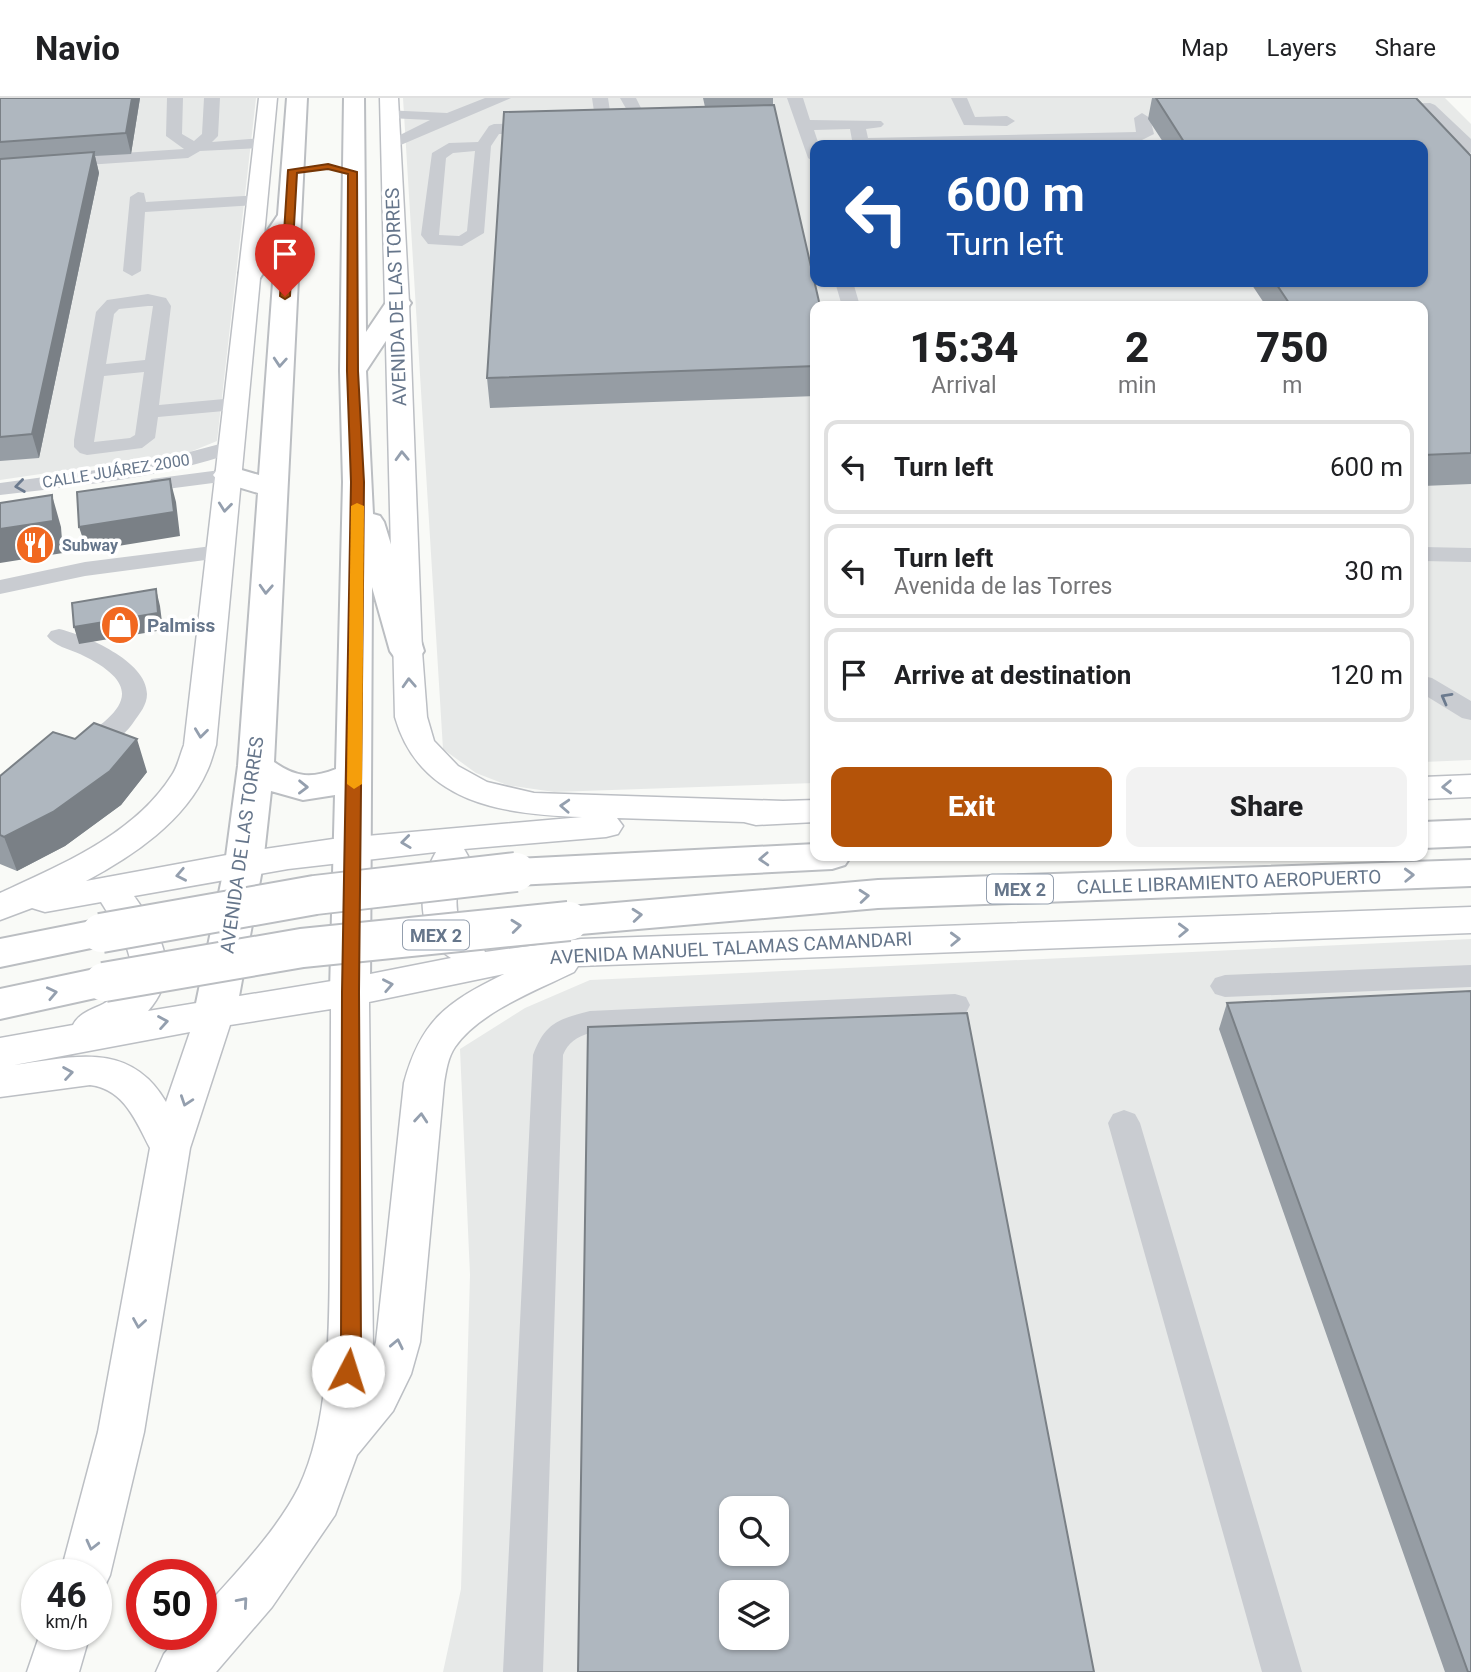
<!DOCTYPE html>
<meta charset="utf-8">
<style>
body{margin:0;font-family:Roboto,sans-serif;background:#f2f2f2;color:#202124;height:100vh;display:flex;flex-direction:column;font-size:26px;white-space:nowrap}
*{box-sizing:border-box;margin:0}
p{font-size:23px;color:#757577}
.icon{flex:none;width:38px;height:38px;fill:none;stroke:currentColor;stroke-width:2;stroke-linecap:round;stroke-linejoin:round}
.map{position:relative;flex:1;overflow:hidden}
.sheet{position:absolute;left:810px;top:203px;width:618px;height:560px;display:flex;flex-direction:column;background:#fff;border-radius:14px;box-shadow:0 2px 5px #0004}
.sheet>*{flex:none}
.guide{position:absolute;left:810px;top:42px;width:618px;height:147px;border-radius:14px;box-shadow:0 2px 5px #0004;background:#1a4fa0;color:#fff;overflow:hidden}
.tools{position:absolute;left:719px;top:1398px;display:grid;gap:14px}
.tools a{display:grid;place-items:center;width:70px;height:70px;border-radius:14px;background:#fff;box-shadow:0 2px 5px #0004;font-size:35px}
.speed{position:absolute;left:21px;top:1461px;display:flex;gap:14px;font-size:35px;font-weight:700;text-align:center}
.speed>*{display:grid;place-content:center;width:91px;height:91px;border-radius:50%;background:#fff;box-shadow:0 2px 5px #0004;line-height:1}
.speed small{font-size:18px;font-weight:400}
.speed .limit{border:10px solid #d22;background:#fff;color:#111}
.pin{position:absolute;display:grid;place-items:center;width:60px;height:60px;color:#fff;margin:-72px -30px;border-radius:50% 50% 50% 0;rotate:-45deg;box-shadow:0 0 7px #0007}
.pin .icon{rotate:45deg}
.me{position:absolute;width:77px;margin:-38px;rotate:5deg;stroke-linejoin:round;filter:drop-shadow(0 0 5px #0008)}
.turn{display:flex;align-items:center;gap:24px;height:147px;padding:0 21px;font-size:32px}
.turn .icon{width:91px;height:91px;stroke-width:2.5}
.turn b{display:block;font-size:49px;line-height:60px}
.eta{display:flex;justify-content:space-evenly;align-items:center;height:119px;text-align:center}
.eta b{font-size:42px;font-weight:800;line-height:49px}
.cta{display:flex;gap:14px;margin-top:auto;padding:14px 21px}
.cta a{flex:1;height:80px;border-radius:14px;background:#b45309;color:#fff;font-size:28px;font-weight:800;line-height:80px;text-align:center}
.cta a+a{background:#f2f2f2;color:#202124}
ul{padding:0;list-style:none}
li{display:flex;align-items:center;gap:21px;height:94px;margin:0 14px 10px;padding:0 7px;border:4px solid #e0e0e0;border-radius:14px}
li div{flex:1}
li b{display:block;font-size:26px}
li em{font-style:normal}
header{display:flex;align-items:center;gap:42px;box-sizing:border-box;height:98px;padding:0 35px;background:#fff;border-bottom:2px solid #e0e0e0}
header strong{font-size:33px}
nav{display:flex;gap:38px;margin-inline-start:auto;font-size:24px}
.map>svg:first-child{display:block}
.built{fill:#e7e9e8;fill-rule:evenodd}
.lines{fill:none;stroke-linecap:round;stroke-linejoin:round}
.major-casing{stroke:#bcbfc4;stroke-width:3}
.highway-casing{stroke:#bbbec2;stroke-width:4}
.minor{fill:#c9ccd1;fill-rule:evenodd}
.major{fill:#fff;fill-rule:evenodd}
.highway{fill:#fff;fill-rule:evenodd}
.highway-bridge-casing{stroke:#bbbec2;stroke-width:42;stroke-linecap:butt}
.highway-bridge{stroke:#fff;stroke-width:38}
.wall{fill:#969da4}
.shaded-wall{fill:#7a8086}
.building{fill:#afb7bf;stroke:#7a8086;stroke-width:2;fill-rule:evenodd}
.oneway{stroke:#949fae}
.oneway2{stroke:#6b7a8e}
.route{fill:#b45309;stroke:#753606;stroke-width:2}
.slow{fill:#f59e0b}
.labels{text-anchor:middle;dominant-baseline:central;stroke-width:7;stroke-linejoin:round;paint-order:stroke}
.far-street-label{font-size:16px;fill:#66768b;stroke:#fff}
.far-poi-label{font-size:16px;font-weight:bold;fill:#66768b;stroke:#fff;text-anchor:start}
.shield{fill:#fff;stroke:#949fae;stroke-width:2}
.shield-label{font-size:18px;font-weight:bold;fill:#66768b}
.street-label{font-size:19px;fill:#66768b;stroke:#fff}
.poi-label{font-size:19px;font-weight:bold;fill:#66768b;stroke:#fff;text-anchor:start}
</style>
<header>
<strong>Navio</strong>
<nav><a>Map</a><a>Layers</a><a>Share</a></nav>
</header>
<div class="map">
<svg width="1471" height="1574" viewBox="0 0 1471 1574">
<rect width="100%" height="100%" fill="#f9faf7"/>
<path class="built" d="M0,0H256L217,343L190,354L0,382Z
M403,0H1445L1471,26V662L1423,664V208H816L815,685L554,694L507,687L476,675L443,651ZM816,47H1423V184H816Z
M1471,841V1574H443L461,1491L470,1177L460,951L525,910L590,882ZM732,1410H777V1456H732ZM732,1494H777V1540H732Z"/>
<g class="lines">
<defs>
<path id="major" d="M259,0H277L216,647C213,656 211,665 207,673C185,723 133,758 86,783L243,754L333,741L582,719C503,716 420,706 395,619L380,0H398L409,205L422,553L427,619L434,643L458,668L487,684L534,695L783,703L816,702V724L756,727L744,724L617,720L623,728L618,736L606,739L464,751L468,758C458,779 449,814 466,834C473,842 481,844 485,854L581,841L1471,809V835L578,868L574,874C537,892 479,914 455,949C448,959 446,973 444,985L420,1244L411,1276L393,1313L357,1357L335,1417L272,1509L216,1574H156L164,1556L181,1536H201V1514C234,1477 277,1433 299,1389C333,1318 329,1211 330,1133C330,1059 331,985 331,911L230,927L190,1050L144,1334L110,1477L102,1494L96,1497V1477H60L98,1334L150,1050C136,1023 124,991 90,987L0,999V940L73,927C79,915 91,912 103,906C154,878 123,840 101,804L45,814L32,810L0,822V795C61,767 135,736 172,677C178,668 180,657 184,647ZM436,754C417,786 415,838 451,860L350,880L148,913C183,873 161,836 134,798L288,771ZM504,876C447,904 421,922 404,985L376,1244L373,1254L369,904ZM190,934L166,1004C130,942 73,959 14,967Z
M1471,677V699L1423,701V679Z
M40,1536H90L79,1574H27Z"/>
<path id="highway" d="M287,0H307L274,664C295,679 311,681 336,671L343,384L340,273L344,0H364L366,234L389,200L398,197L407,200L411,205L366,273L373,416L380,418L384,424L424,553L419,560L407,563L395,560L390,553L372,489L370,894L364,905L350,909L336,905L330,894L335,697L303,702L271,693L263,766L236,915L230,926L215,930L200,926L194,915L225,766L238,668L258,395L218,383L213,377L218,371L228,368L259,377L275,157L260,180L251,182L242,180L239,175L278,117Z
M1471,722V748L1423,750V724Z
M816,746V758H851L845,767L832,771L516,787L502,783L497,774L502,765L516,761Z
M1471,762V788L878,810L569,837L555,833L549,823L555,813L569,809L878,782Z
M101,821L115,825L121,835L115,845L0,869V841Z
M104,869L118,873L124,884L118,895L0,921V891Z"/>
</defs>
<use href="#major" class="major-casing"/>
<use href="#highway" class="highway-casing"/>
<path class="minor" d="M167,0H183L182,36L194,43L202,36L204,0H220L218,38L212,44L263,40L271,45L263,50L200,53L188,60L0,73V63L184,51L166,38Z
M485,0H511L396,49L390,51L382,46L430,22L389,20L381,15L384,12L447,15Z
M592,0H608L611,20L604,30L585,35L499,36L491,48L484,135L462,148L428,146L421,137L432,55L449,45L478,44L489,28L494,26L593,24L595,20ZM475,53L467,133L459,138L439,137L446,60L453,55Z
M620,0H636L643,14L666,16L674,21L666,26L632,21Z
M787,0H803L810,22L881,23L884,26L881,29L866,31L868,40L1136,34L1134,20L1142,15L1150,20L1154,36L1138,44L858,47L852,42L850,31L814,32L819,47H816V65L808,60Z
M951,0H967L975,19L1007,18L1015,23L1007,28L964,27Z
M1430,5L1435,7L1471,41V55L1465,53L1426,15L1389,16L1381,11L1389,6Z
M138,94L144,95L146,104L258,97L266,102L258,107L145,114L141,173L132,178L123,173L130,99Z
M835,184H853L860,208H842Z
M148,196L166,200L171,208L159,307L235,300L242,302L245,306L242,310L235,312L158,319L155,340L142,350L87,357L80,355L74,349V342L96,214L107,202ZM148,208H153L145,262L106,266L114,216L119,211ZM144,274L135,337L130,340L94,344L104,278Z
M231,343L238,345L241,349L238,353C161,381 81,387 0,397V385L148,365Z
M228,371L236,372L239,377L236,382L159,392L151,391L148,386L151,381L159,380Z
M220,447L228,449L231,454L228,459L85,478L0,496V482L85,464Z
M1423,449L1471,450V464L1423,463Z
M59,531C85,537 147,563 147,596C147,607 140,615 133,625C122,641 99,656 80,661L71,659L67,653L71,647C121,616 151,590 80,556C69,551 54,548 47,538L51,533Z
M1423,578L1432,580L1471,603V622L1462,620L1423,596Z
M1471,867V889L1225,899L1215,896L1210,888L1215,880L1225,877Z
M955,896L966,899L970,907L966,915L955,918L590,935C577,939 568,944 563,957L543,1574H503L533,957C545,925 558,921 590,913Z
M1124,1012L1135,1016L1140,1025L1302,1574H1262L1108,1025L1113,1016Z"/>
<use href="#major" class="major"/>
<use href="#highway" class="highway"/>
<defs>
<path id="highway-bridge" d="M101,835L315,797L516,774
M104,884L302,850L569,823"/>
</defs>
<use href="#highway-bridge" class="highway-bridge-casing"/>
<use href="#highway-bridge" class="highway-bridge"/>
</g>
<path class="wall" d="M0,0H140L131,56L95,58L99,75L39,360L0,363Z
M703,0H773V7L816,208V298L490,310L487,280L705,9Z
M1152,0H1416L1471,58V386L1423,388V208H1266L1250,184H1423V47H1165L1148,21Z
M147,674L121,707L65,748L17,773L0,766V678Z
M1227,905L1471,1574H1445L1219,931Z"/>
<path class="shaded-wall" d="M132,0H140L131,56L126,35Z
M94,54L99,75L39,360L32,336Z
M170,381L176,404L180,438L87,453L79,429Z
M52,397L61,429L63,455L0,465V431Z
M156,491L160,508L163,532L79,546L74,529Z
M137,641L147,674L121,707L65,748L17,773L4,739Z"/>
<path class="building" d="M0,0H132L126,35L0,44Z
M1156,0H1416L1471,58V355L1423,357V208H1291L1275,184H1423V47H1186Z
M774,7L820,208H816V268L487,280L504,14Z
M94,54L32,336L0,339V61Z
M170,381L174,414L79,429L77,394Z
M52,397L53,423L0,431V405Z
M156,491L158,515L74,529L72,505Z
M94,625L137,641L110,673L53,714L4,739L0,737V678L53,634L75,641Z
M1471,893V1574H1468L1227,905Z
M967,915L1094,1574H578L588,929ZM732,1410H777V1456H732ZM732,1494H777V1540H732Z"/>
<defs><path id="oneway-chevron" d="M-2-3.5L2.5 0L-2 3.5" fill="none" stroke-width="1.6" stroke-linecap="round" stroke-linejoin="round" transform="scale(1.75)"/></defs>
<g class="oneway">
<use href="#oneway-chevron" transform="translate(280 264) rotate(94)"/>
<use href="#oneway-chevron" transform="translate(402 358) rotate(-92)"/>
<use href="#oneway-chevron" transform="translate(225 409) rotate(96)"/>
<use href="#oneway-chevron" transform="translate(266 491) rotate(93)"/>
<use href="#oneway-chevron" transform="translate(409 585) rotate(-93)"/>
<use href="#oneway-chevron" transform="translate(201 635) rotate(97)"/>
<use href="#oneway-chevron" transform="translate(303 689) rotate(1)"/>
<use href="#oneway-chevron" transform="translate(1447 689) rotate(178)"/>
<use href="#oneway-chevron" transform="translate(565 708) rotate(-177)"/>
<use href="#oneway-chevron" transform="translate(406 744) rotate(173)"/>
<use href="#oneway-chevron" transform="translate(764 761) rotate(177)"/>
<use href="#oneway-chevron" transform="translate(181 777) rotate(169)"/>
<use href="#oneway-chevron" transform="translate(1409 777) rotate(-2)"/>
<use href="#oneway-chevron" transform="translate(864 798) rotate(-5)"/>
<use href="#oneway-chevron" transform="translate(637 817) rotate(-5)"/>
<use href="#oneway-chevron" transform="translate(516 828) rotate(-6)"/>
<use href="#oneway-chevron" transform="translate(1183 832) rotate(-2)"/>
<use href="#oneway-chevron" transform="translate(955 841) rotate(-2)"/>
<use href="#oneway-chevron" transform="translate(388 887) rotate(-11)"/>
<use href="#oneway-chevron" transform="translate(52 895) rotate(-12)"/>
<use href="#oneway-chevron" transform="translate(163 924) rotate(-10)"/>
<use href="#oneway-chevron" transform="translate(68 975) rotate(-9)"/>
<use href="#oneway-chevron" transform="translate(186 1003) rotate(109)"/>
<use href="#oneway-chevron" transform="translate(421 1020) rotate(-85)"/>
<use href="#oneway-chevron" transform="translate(139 1225) rotate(99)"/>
<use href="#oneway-chevron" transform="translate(397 1246) rotate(-78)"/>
<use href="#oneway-chevron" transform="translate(92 1447) rotate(104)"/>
<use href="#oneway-chevron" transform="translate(243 1504) rotate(-49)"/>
</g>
<g class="oneway2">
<use href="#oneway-chevron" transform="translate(20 388) rotate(172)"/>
<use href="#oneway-chevron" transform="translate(1446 600) rotate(-151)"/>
</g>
<path class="route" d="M328,66L357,74L358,273L364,384L359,894L361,1250L355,1280L348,1282L340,1280L337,1273L341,1250L342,894L351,384L347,273L348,76L328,71L297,75L290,198L285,201L280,198L288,72Z"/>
<path class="slow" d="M357,405L364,408L362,686L354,691L347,686L351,408Z"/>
<defs>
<symbol id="restaurant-disc" viewBox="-11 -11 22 22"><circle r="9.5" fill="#f16820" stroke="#fff"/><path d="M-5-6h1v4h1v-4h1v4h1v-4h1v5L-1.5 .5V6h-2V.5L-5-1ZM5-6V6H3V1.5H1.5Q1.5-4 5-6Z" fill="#fff"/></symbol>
<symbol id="shop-disc" viewBox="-11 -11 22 22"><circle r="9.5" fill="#f16820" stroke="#fff"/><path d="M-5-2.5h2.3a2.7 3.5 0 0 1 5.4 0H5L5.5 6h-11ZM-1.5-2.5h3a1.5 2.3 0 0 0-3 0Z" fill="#fff"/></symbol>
</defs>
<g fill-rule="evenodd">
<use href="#restaurant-disc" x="13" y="425" width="44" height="44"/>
<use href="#shop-disc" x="98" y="505" width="44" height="44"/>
</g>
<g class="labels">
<g class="far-street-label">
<text transform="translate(116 373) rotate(-9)">CALLE JUÁREZ 2000</text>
</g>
<g class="far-poi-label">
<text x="62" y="447">Subway</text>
</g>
<g class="shield">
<rect x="987" y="776.5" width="66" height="29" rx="5"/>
<rect x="403" y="822.5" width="66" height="29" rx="5"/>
</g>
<g class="shield-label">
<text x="1020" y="791">MEX 2</text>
<text x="436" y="837">MEX 2</text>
</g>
<g class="street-label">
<text transform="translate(396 199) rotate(-92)">AVENIDA DE LAS TORRES</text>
<text transform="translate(242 747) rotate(-82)">AVENIDA DE LAS TORRES</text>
<text transform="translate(1229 784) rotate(-2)">CALLE LIBRAMIENTO AEROPUERTO</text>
<text transform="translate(731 850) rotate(-3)">AVENIDA MANUEL TALAMAS CAMANDARI</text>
</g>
<g class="poi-label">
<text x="147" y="527">Palmiss</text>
</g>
</g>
</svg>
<div class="tools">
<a><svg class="icon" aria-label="search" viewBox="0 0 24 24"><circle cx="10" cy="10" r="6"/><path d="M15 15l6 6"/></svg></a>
<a><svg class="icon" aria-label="layers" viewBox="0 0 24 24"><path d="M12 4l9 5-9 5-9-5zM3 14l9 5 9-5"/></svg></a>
</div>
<div class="speed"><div>46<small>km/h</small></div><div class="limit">50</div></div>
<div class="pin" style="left:285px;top:198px;background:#d93025"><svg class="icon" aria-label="arrive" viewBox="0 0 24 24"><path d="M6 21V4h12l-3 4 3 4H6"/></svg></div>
<svg class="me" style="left:348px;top:1273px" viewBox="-20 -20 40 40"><circle r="19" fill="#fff"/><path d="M0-13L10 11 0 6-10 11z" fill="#b45309"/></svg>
<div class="guide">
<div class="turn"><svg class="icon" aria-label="left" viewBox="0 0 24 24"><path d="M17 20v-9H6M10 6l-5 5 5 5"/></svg><div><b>600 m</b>Turn left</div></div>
</div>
<section class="sheet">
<div class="eta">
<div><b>15:34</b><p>Arrival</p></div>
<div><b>2</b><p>min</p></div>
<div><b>750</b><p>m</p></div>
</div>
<ul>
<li><svg class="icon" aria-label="left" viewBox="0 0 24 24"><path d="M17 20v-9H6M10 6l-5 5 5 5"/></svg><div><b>Turn left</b></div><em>600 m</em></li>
<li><svg class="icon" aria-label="left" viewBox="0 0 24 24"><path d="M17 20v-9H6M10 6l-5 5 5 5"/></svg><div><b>Turn left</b><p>Avenida de las Torres</p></div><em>30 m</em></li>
<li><svg class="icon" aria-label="arrive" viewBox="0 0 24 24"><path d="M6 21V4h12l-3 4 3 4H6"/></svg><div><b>Arrive at destination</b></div><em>120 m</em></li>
</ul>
<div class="cta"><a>Exit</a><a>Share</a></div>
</section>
</div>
